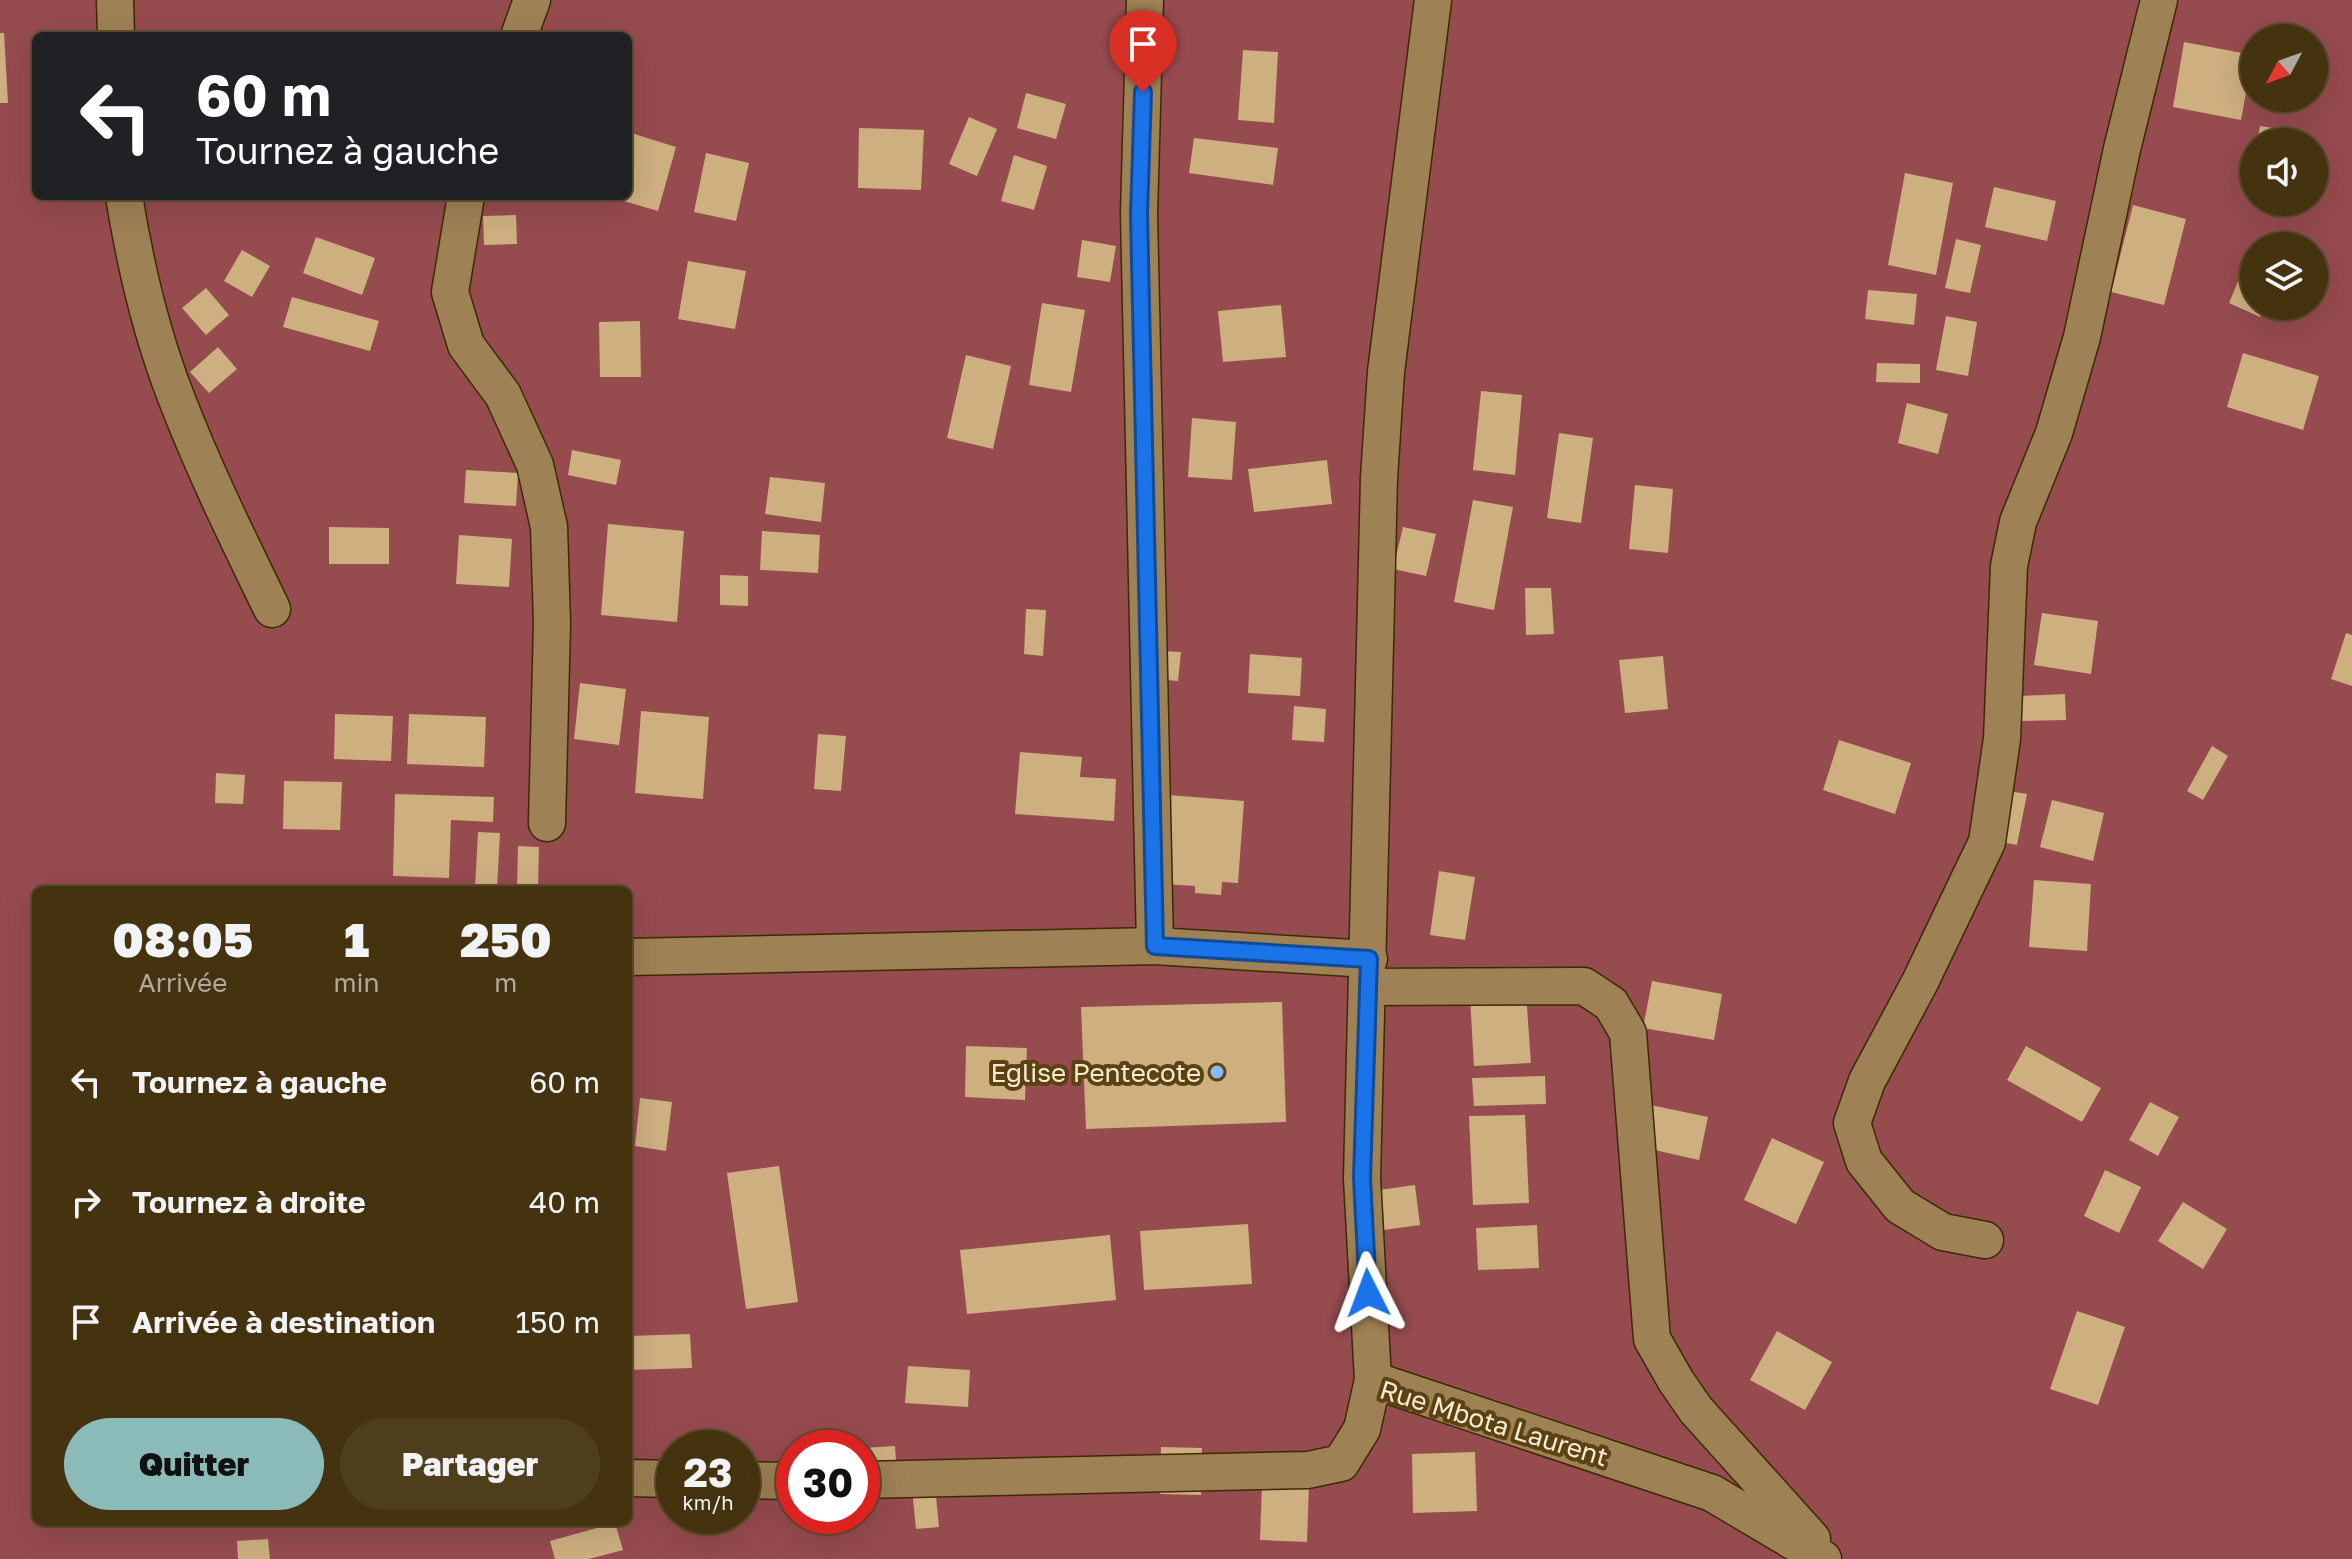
<!DOCTYPE html>
<html lang="fr">
<meta charset="utf-8">
<style>
body{margin:0;font-family:"Golos Text",sans-serif;background:#4f3e1c;color:#f1f3f6;height:100vh;display:flex;flex-direction:column;font-size:30px;white-space:nowrap}
*{box-sizing:border-box;margin:0}
p{font-size:26px;color:#b0aa9e}
.icon{flex:none;width:44px;height:44px;fill:none;stroke:currentColor;stroke-width:2;stroke-linecap:round;stroke-linejoin:round}
.map{position:relative;flex:1;overflow:hidden}
.details{position:absolute;left:32px;top:886px;width:600px;height:640px;display:flex;flex-direction:column;background:#45320e;border-radius:12px;box-shadow:0 8px 32px #0002,0 0 0 2px #5d4d2e}
.details>*{flex:none}
.guide{position:absolute;left:32px;top:32px;width:600px;height:168px;border-radius:12px;box-shadow:0 8px 32px #0002,0 0 0 2px #5d4d2e;background:#202124;color:#fff;overflow:hidden}
.needle{width:52px;rotate:229deg}
.buttons{position:absolute;left:2240px;top:24px;display:grid;gap:16px}
.buttons a{display:grid;place-items:center;width:88px;height:88px;border-radius:50%;background:#45320e;box-shadow:0 8px 32px #0002,0 0 0 2px #5d4d2e;font-size:40px}
.speed{position:absolute;left:656px;top:1430px;display:flex;gap:16px;font-size:40px;font-weight:700;text-align:center}
.speed>*{display:grid;place-content:center;width:104px;height:104px;border-radius:50%;background:#45320e;box-shadow:0 8px 32px #0002,0 0 0 2px #5d4d2e;line-height:1}
.speed small{font-size:20px;font-weight:400}
.speed .limit{border:12px solid #d22;background:#fff;color:#111}
.pin{position:absolute;display:grid;place-items:center;width:68px;height:68px;color:#fff;margin:-82px -34px;border-radius:50% 50% 50% 0;rotate:-45deg;box-shadow:0 0 8px #0007}
.pin .icon{rotate:45deg}
.me{position:absolute;width:88px;margin:-44px;rotate:357deg;stroke-linejoin:round;filter:drop-shadow(0 0 6px #0008)}
.turn{display:flex;align-items:center;gap:28px;height:168px;padding:0 32px;font-size:36px}
.turn .icon{width:104px;height:104px;stroke-width:2.5}
.turn b{display:block;font-size:56px;line-height:68px}
.eta{display:flex;justify-content:space-evenly;align-items:center;height:136px;text-align:center}
.eta b{font-size:48px;font-weight:800;line-height:56px}
.cta{display:flex;gap:16px;margin-top:auto;padding:16px 32px}
.cta a{flex:1;height:92px;border-radius:48px;background:#8bbbb9;color:#111;font-size:32px;font-weight:800;line-height:92px;text-align:center}
.cta a+a{background:#4f3e1c;color:#f1f3f6}
ul{padding:0;list-style:none}
li{display:flex;align-items:center;gap:24px;height:120px;padding:0 32px}
li div{flex:1}
li b{display:block;font-size:30px}
li em{font-style:normal}
.map>svg:first-child{display:block}
.green{fill:#964b4f;fill-rule:evenodd}
.building{fill:#cdaf80}
.lines{fill:none;stroke-linecap:round;stroke-linejoin:round}
.minor-casing{stroke:#3d2a05;stroke-width:39}
.minor{stroke:#9e8154;stroke-width:36}
.route-casing{stroke:#114b97;stroke-width:20}
.route{stroke:#1a73e8;stroke-width:14}
.poi-dot{fill:#8cb9fc;stroke:#5c4213;stroke-width:3}
.labels{text-anchor:middle;dominant-baseline:central;stroke-width:8;stroke-linejoin:round;paint-order:stroke}
.poi-label{font-size:26px;fill:#faebd3;stroke:#5c4213;text-anchor:end}
.street-label{font-size:26px;fill:#faebd3;stroke:#5c4213}
</style>
<div class="map">
<svg width="2352" height="1559" viewBox="0 0 2352 1559">
<rect width="100%" height="100%" fill="#5c4213"/>
<path class="green" d="M0,0H2352V1559H0ZM36,36H628V196H36ZM2254,38H2314V98H2254ZM2254,142H2314V202H2254ZM2254,246H2314V306H2254ZM36,890H628V1522H36ZM674,1448H742V1516H674ZM794,1448H862V1516H794Z"/>
<path class="building" d="M0,33H4L8,103H0Z
M2184,42L2253,55L2241,120L2173,107Z
M1243,50L1278,52L1274,123L1238,120Z
M1026,93L1066,104L1056,139L1017,128Z
M969,117L997,129L977,176L949,164Z
M2260,126L2304,133L2303,142H2257Z
M859,128L924,130L921,190L858,188Z
M628,132L676,147L658,211L610,197L628,196Z
M1194,138L1278,148L1273,185L1189,173Z
M706,153L749,163L736,221L694,212Z
M1014,155L1047,166L1034,210L1001,201Z
M1905,173L1953,183L1936,275L1888,265Z
M1994,187L2056,201L2047,241L1985,227Z
M2133,205L2186,219L2164,305L2111,292Z
M516,215L517,244L484,245L483,216Z
M316,237L375,258L362,295L303,273Z
M1956,239L1981,245L1970,293L1945,288Z
M1082,240L1116,246L1110,282L1077,277Z
M242,250L270,266L252,297L224,281Z
M688,261L746,271L735,329L678,319Z
M2240,277L2254,283V306H2265L2260,317L2229,303Z
M206,288L229,315L206,335L182,308Z
M1868,290L1917,294L1914,325L1865,319Z
M292,297L379,321L370,351L283,327Z
M1042,303L1085,310L1071,392L1029,385Z
M1281,305L1286,357L1223,362L1218,311Z
M1946,316L1977,322L1968,376L1936,370Z
M640,321L641,377H600L599,322Z
M218,347L237,369L209,393L190,372Z
M2243,353L2319,376L2303,430L2227,407Z
M966,355L1011,366L993,449L947,438Z
M1877,363L1920,364V383L1876,382Z
M1481,391L1522,395L1515,475L1473,470Z
M1907,403L1948,414L1938,454L1898,443Z
M1192,418L1236,422L1232,480L1188,477Z
M1559,433L1593,438L1581,523L1547,518Z
M572,450L621,460L616,485L568,475Z
M1327,460L1332,504L1254,512L1248,469Z
M466,470L518,473L516,506L464,503Z
M770,477L825,483L821,522L765,514Z
M1635,485L1673,489L1668,553L1629,549Z
M1473,500L1513,507L1494,610L1454,602Z
M608,524L684,531L677,622L601,615Z
M329,527L389,528V564H329Z
M1403,527L1436,534L1426,576L1393,569Z
M762,531L820,535L818,573L760,570Z
M459,535L512,539L509,587L456,584Z
M720,575L748,576V606L720,605Z
M1525,588H1551L1554,634L1526,635Z
M1026,609L1046,610L1043,656L1024,654Z
M2042,613L2098,621L2091,674L2034,665Z
M2346,633L2352,635V686L2331,679Z
M1143,650L1181,652L1178,681L1141,678Z
M1250,654L1302,658L1300,696L1248,693Z
M1663,656L1668,709L1625,713L1619,660Z
M580,683L626,689L619,745L574,739Z
M2065,694L2066,720L2020,721L2019,696Z
M1294,706L1326,709L1324,742L1292,740Z
M641,711L709,717L703,799L635,793Z
M335,714L393,716L391,761L334,759Z
M409,714L486,717L484,767L407,764Z
M818,734L846,736L841,791L814,789Z
M1839,740L1911,763L1895,814L1823,790Z
M2212,746L2228,756L2203,800L2187,791Z
M1020,752L1082,757L1080,777L1116,779L1114,821L1015,814Z
M216,773L245,775L243,804L215,803Z
M284,781L342,782L340,830L283,829Z
M2008,791L2027,794L2017,845L1997,841Z
M395,794L494,797L493,822L451,820L449,878L393,876Z
M1169,795L1244,801L1238,883L1222,882L1221,895L1195,893V886L1163,884Z
M2052,800L2104,813L2093,861L2040,847Z
M478,832L500,833L497,890L475,889Z
M518,846L539,847L538,888H517Z
M1439,871L1475,877L1465,940L1430,935Z
M2034,880L2091,884L2087,951L2029,947Z
M1652,981L1722,994L1714,1040L1643,1028Z
M1526,993L1531,1063L1474,1066L1470,998Z
M1282,1002L1286,1122L1086,1129L1081,1007Z
M966,1046L1027,1048L1025,1100L965,1097Z
M2026,1046L2101,1088L2082,1122L2007,1080Z
M1545,1076L1546,1104L1474,1106L1472,1078Z
M640,1098L672,1102L666,1151L635,1146Z
M2150,1102L2179,1117L2158,1156L2129,1140Z
M1641,1103L1708,1117L1699,1160L1632,1145Z
M1525,1115L1529,1203L1473,1205L1469,1116Z
M1772,1138L1824,1162L1796,1224L1744,1200Z
M779,1166L798,1302L746,1309L727,1173Z
M2105,1170L2141,1187L2119,1233L2084,1216Z
M1415,1185L1420,1225L1370,1232L1364,1192Z
M2183,1202L2227,1229L2203,1269L2158,1241Z
M1248,1224L1252,1284L1144,1290L1140,1231Z
M1537,1225L1539,1268L1478,1270L1476,1228Z
M1110,1235L1116,1300L967,1314L960,1250Z
M2077,1311L2125,1327L2098,1405L2050,1389Z
M1777,1331L1832,1362L1805,1410L1750,1380Z
M690,1334L692,1368L628,1370V1336Z
M908,1366L970,1370L968,1407L905,1403Z
M895,1446L898,1491L862,1492V1448Z
M1161,1447L1202,1448L1201,1495L1160,1494Z
M1475,1452L1477,1511L1413,1513L1412,1454Z
M1263,1456L1310,1457L1307,1542L1260,1540Z
M935,1486L939,1527L916,1529L912,1488Z
M615,1523L623,1550L589,1559H555L550,1541Z
M268,1539L270,1559H238L237,1541Z"/>
<g class="lines">
<defs>
<path id="minor" d="M115,0L116,36
M1145,0L1139,214L1155,946
M519,36L532,0
M124,196C135,264 151,333 176,397C204,470 238,539 272,609
M466,196L450,292L466,345L503,395L535,465L549,527L552,623L547,823
M628,957L1155,946L1369,959
M1368,987L1584,986L1611,1004L1628,1033L1652,1339L1676,1381L1696,1410L1812,1539
M1985,1240L1943,1232L1900,1206L1864,1161L1852,1123L1867,1081L1920,982L1987,842L2002,739L2009,566L2018,522L2054,433L2082,337L2122,149L2159,0
M1373,1380L1362,1178L1379,478L1386,372L1433,0
M628,1478L674,1479
M742,1480L794,1481
M862,1480L1308,1470L1341,1463L1362,1429L1373,1380L1712,1493L1823,1559"/>
</defs>
<use href="#minor" class="minor-casing"/>
<use href="#minor" class="minor"/>
</g>
<g class="lines">
<defs>
<path id="route" d="M1143,92L1139,214L1155,946L1369,959L1362,1178L1368,1293"/>
</defs>
<use href="#route" class="route-casing"/>
<use href="#route" class="route"/>
</g>
<circle class="poi-dot" cx="1217" cy="1072" r="8"/>
<g class="labels">
<g class="poi-label">
<text x="1201" y="1072">Eglise Pentecote</text>
</g>
<g class="street-label">
<text transform="translate(1494 1423) rotate(17)">Rue Mbota Laurent</text>
</g>
</g>
</svg>
<div class="buttons">
<a><svg class="needle" viewBox="-14 -14 28 28"><path d="M0-13l5 13h-10z" fill="#e53935"/><path d="M0 13l5-13h-10z" fill="#b0aa9e"/></svg></a>
<a><svg class="icon" aria-label="sound" viewBox="0 0 24 24"><path d="M4 9h4l5-4v14l-5-4H4zM17 9q2 3 0 6"/></svg></a>
<a><svg class="icon" aria-label="layers" viewBox="0 0 24 24"><path d="M12 4l9 5-9 5-9-5zM3 14l9 5 9-5"/></svg></a>
</div>
<div class="speed"><div>23<small>km/h</small></div><div class="limit">30</div></div>
<div class="pin" style="left:1143px;top:92px;background:#d93025"><svg class="icon" aria-label="arrive" viewBox="0 0 24 24"><path d="M6 21V4h12l-3 4 3 4H6"/></svg></div>
<svg class="me" style="left:1368px;top:1293px" viewBox="-20 -20 40 40"><path d="M0-17L14 15 0 8-14 15z" fill="#1a73e8" stroke="#fff" stroke-width="4"/></svg>
<div class="guide">
<div class="turn"><svg class="icon" aria-label="left" viewBox="0 0 24 24"><path d="M17 20v-9H6M10 6l-5 5 5 5"/></svg><div><b>60 m</b>Tournez à gauche</div></div>
</div>
<section class="details">
<div class="eta">
<div><b>08:05</b><p>Arrivée</p></div>
<div><b>1</b><p>min</p></div>
<div><b>250</b><p>m</p></div>
</div>
<ul>
<li><svg class="icon" aria-label="left" viewBox="0 0 24 24"><path d="M17 20v-9H6M10 6l-5 5 5 5"/></svg><div><b>Tournez à gauche</b></div><em>60 m</em></li>
<li><svg class="icon" aria-label="right" viewBox="0 0 24 24"><path d="M7 20v-9h11M14 6l5 5-5 5"/></svg><div><b>Tournez à droite</b></div><em>40 m</em></li>
<li><svg class="icon" aria-label="arrive" viewBox="0 0 24 24"><path d="M6 21V4h12l-3 4 3 4H6"/></svg><div><b>Arrivée à destination</b></div><em>150 m</em></li>
</ul>
<div class="cta"><a>Quitter</a><a>Partager</a></div>
</section>
</div>
